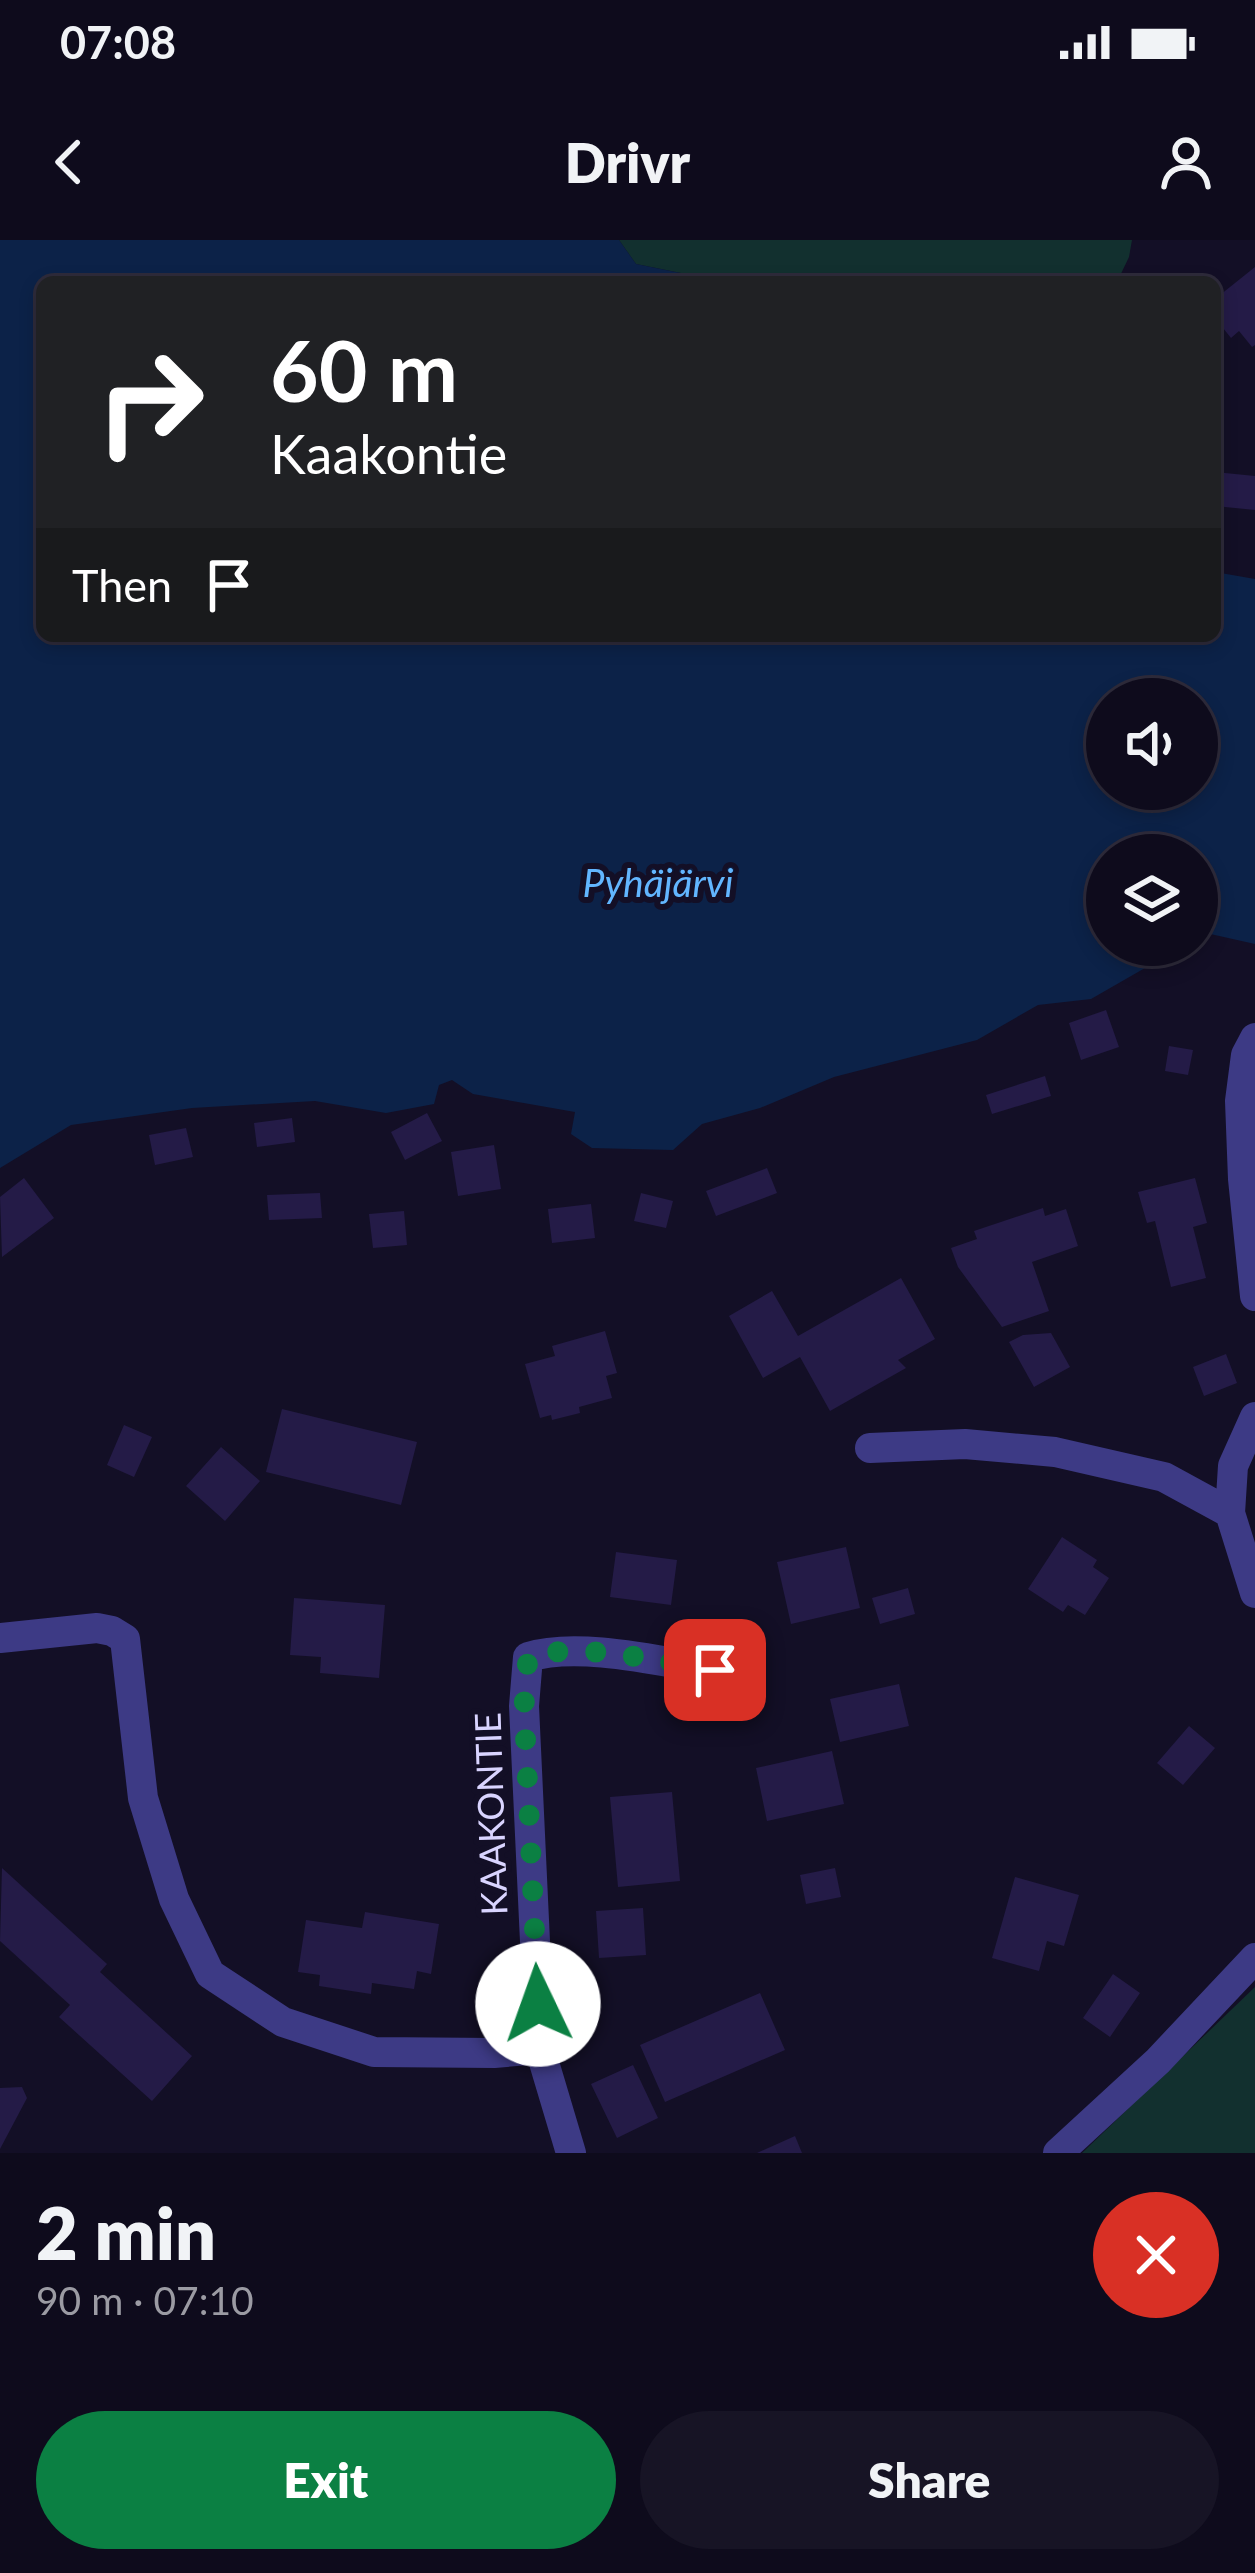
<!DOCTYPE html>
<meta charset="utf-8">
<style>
body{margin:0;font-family:Lato,sans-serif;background:#171425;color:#f1f3f6;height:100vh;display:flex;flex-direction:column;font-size:45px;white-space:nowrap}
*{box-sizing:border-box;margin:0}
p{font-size:39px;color:#9b9ba3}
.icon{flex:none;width:66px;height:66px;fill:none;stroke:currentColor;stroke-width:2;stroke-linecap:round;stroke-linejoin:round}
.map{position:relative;height:1913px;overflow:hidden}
.side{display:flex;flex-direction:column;background:#0e0b1c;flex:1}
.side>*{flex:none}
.top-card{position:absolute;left:36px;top:36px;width:1185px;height:366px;border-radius:18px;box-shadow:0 6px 18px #0003,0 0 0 3px #2e2b3b;background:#202124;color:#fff;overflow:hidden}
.tools{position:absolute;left:1086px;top:438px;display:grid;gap:24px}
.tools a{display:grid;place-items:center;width:132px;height:132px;border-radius:50%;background:#0e0b1c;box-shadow:0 6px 18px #0003,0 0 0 3px #2e2b3b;font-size:60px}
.pin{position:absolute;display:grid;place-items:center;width:102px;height:102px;color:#fff;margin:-51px;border-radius:24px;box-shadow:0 6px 18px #0006}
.me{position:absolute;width:132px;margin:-66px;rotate:357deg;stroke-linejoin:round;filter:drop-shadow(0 0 9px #0008)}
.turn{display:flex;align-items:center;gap:42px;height:252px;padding:0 36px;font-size:54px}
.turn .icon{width:156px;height:156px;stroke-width:2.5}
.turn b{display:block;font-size:84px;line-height:102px}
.then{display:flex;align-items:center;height:114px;padding:0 36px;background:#0003;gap:24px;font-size:45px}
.round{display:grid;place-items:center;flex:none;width:126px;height:126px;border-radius:63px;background:#171425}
.head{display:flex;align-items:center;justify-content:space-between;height:204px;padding:0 36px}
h1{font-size:72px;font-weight:800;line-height:90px}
.button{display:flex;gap:24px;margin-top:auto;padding:24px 36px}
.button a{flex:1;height:138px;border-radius:72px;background:#0b8043;color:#fff;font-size:48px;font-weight:800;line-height:138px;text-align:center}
.button a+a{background:#171425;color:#f1f3f6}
.status{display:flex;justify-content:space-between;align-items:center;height:84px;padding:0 60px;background:#0e0b1c;direction:ltr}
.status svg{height:33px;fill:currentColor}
header{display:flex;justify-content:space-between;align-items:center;height:156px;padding:0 36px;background:#0e0b1c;font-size:54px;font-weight:800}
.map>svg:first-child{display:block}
.green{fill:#12302f}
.water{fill:#0c2248;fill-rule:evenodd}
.building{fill:#241b47}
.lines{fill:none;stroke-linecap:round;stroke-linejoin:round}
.street{stroke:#3d3a85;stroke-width:30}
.route{stroke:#0b8043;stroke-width:21;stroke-dasharray:0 37.8}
.labels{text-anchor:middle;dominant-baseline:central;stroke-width:12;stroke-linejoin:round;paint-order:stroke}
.street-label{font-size:36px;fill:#d9d4ff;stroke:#130f26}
.water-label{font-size:39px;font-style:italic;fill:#62b6ff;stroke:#130f26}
</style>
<div class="status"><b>07:08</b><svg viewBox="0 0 49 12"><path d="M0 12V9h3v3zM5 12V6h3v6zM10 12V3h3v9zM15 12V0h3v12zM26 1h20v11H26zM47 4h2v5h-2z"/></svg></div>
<header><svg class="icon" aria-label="back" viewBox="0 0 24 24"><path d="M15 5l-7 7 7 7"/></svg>Drivr<svg class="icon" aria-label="person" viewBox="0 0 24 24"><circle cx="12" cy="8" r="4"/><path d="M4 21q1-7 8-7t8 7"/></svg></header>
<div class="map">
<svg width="1255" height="1913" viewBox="0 0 1255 1913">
<rect width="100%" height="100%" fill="#130f26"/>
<path class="green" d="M619,0H1132L1129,17L1117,42H725L636,24Z
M1255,1747V1913H1082Z"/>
<path class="water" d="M0,0H619L636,24L725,42H42V396H1215V332L1255,339V704L1197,691V615H1107V705H1166L1145,728L1091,759L1038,765L977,800L834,837L760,868L702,884L673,910L592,908L571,894L575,872L473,854L452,840L439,845L434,864L386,873L315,861L192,868L71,885L0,928ZM1107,459H1197V549H1107Z"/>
<path class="building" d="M1255,27V105L1252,107L1239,91L1231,98L1215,78V59Z
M1215,232L1255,236V270L1215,266Z
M1106,770L1119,807L1081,820L1069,783Z
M1169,806L1193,810L1188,835L1165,831Z
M1045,836L1051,856L992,874L986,855Z
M427,873L442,901L405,920L391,892Z
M292,878L295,902L257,907L254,883Z
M186,888L193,917L155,925L149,895Z
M494,905L501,949L458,956L451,912Z
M767,928L777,953L716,976L706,951Z
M24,938L54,978L2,1017L0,957Z
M1195,938L1207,983L1193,987L1206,1038L1171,1047L1155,981L1147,983L1138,952Z
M320,953L322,978L269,980L267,955Z
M641,953L673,961L666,988L634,981Z
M591,964L595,998L552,1003L548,969Z
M1043,968L1045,976L1066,969L1078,1006L1032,1022L1049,1071L1002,1087L958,1027L951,1008L977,999L974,991Z
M404,971L407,1005L373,1008L369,974Z
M901,1038L935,1099L898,1120L906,1128L830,1171L800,1117L763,1138L729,1076L772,1051L798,1096Z
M605,1091L617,1133L606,1136L612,1158L579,1167L580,1173L552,1180L551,1175L540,1178L525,1124L555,1116L552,1106Z
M1051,1093L1070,1127L1034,1147L1009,1102L1023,1095Z
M1226,1114L1237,1143L1204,1156L1193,1127Z
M282,1169L417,1202L401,1265L266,1232Z
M124,1185L152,1197L134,1237L107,1225Z
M221,1207L260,1241L225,1281L186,1246Z
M1062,1297L1097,1320L1093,1327L1109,1338L1085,1375L1068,1365L1063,1372L1028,1349Z
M846,1307L860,1368L791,1384L777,1322Z
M616,1312L677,1320L671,1365L610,1357Z
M908,1348L915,1374L880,1384L872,1358Z
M294,1358L385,1365L379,1438L320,1433L321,1417L290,1415Z
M899,1444L909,1486L840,1502L830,1459Z
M1189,1486L1215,1508L1183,1545L1157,1523Z
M832,1511L844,1564L767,1581L756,1528Z
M672,1552L680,1641L618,1647L610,1557Z
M2,1628L107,1724L100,1732L192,1816L152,1861L59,1777L70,1765L0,1701Z
M835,1628L841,1657L806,1664L800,1635Z
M1015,1637L1079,1655L1064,1706L1047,1701L1039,1731L992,1718Z
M643,1668L646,1715L599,1718L596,1671Z
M365,1672L439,1684L431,1734L417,1731L414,1749L372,1743L371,1754L319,1746L320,1735L298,1732L306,1680L362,1688Z
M1113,1734L1140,1753L1110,1797L1083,1778Z
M760,1753L785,1810L665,1862L640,1805Z
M633,1825L658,1878L617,1898L591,1844Z
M22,1847L27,1858L0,1909V1848Z
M795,1896L802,1913H757Z"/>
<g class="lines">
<path class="street" d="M1255,798L1246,815L1240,861L1243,939L1255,1056
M1255,1177L1233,1226L1230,1273L1255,1353
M870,1208L965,1204L1055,1212L1164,1237L1230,1273
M0,1398L97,1388L112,1391L125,1399L143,1558L174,1659L210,1734L283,1782L374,1812L494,1813L540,1809
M571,1913L540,1809L524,1466L528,1417C579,1401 663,1422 715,1430
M1058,1913L1158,1821L1255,1718"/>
</g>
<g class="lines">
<path class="route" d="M538,1764L524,1466L528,1417C579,1401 662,1422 715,1430"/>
</g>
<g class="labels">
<g class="street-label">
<text transform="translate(490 1574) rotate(-92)">KAAKONTIE</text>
</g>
<g class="water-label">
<text x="658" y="642">Pyhäjärvi</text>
</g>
</g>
</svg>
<div class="tools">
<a><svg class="icon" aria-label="sound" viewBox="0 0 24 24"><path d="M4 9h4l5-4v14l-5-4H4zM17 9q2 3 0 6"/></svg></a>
<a><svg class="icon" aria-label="layers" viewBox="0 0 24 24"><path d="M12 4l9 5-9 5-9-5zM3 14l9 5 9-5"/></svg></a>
</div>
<div class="pin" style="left:715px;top:1430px;background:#d93025"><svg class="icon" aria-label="arrive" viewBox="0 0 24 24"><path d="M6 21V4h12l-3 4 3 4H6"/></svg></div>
<svg class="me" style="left:538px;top:1764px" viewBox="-20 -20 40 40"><circle r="19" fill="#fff"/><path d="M0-13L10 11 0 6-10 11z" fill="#0b8043"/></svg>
<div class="top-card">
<div class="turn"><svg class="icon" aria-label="right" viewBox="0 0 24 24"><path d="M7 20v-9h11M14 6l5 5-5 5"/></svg><div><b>60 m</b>Kaakontie</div></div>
<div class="then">Then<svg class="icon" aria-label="arrive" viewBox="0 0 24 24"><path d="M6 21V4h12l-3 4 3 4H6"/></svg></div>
</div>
</div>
<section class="side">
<div class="head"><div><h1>2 min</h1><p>90 m · 07:10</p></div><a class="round" style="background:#d93025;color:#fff"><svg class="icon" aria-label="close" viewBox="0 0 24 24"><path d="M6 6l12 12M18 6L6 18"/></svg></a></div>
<div class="button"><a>Exit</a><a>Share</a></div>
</section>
